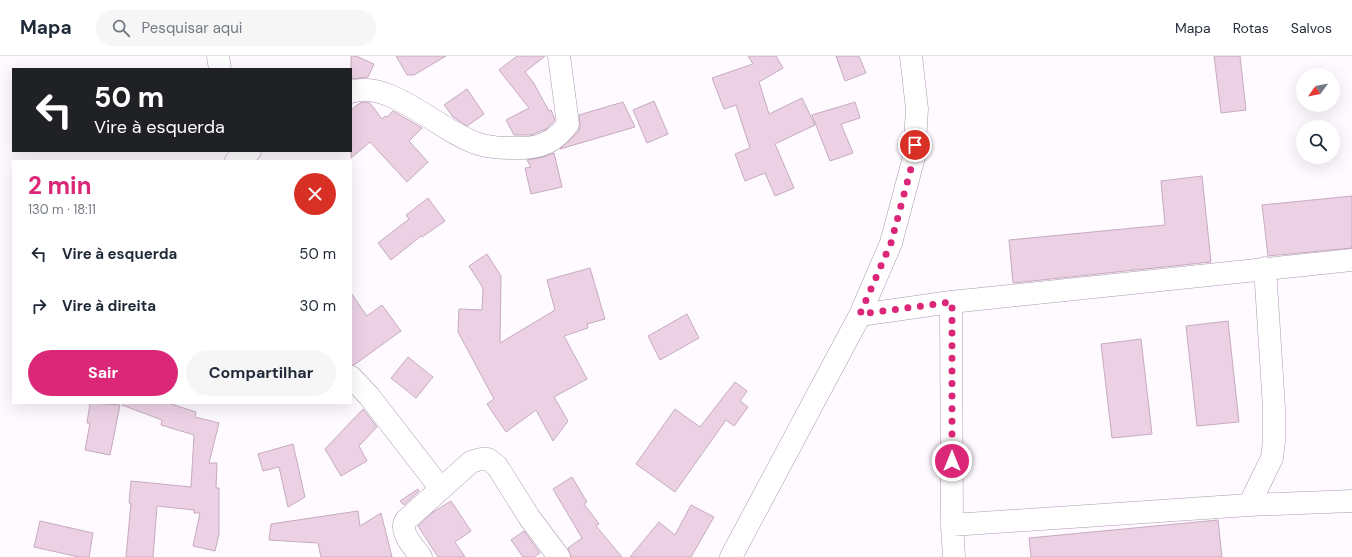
<!DOCTYPE html>
<html lang="pt">
<meta charset="utf-8">
<style>
body{margin:0;font-family:"DM Sans",sans-serif;background:#f6f6f7;color:#1f2937;height:100vh;display:flex;flex-direction:column;font-size:15px;white-space:nowrap}
*{box-sizing:border-box;margin:0}
p{font-size:13px;color:#747a83}
.icon{flex:none;width:22px;height:22px;fill:none;stroke:currentColor;stroke-width:2;stroke-linecap:round;stroke-linejoin:round}
.map{position:relative;flex:1;overflow:hidden}
.side{position:absolute;left:12px;top:104px;width:340px;height:244px;display:flex;flex-direction:column;background:#fff;border-radius:0px;box-shadow:0 4px 16px #0002}
.side>*{flex:none}
.top-card{position:absolute;left:12px;top:12px;width:340px;height:84px;border-radius:0px;box-shadow:0 4px 16px #0002;background:#202124;color:#fff;overflow:hidden}
.needle{width:26px;rotate:237deg}
.tools{position:absolute;left:1296px;top:12px;display:grid;gap:8px}
.tools a{display:grid;place-items:center;width:44px;height:44px;border-radius:50%;background:#fff;box-shadow:0 4px 16px #0002;font-size:20px}
.pin{position:absolute;display:grid;place-items:center;width:34px;height:34px;color:#fff;margin:-17px;border:2px solid #fff;border-radius:50%;box-shadow:0 1px 4px #0007}
.me{position:absolute;width:44px;margin:-22px;rotate:0deg;stroke-linejoin:round;filter:drop-shadow(0 0 3px #0008)}
.turn{display:flex;align-items:center;gap:14px;height:84px;padding:0 16px;font-size:18px}
.turn .icon{width:52px;height:52px;stroke-width:2.5}
.turn b{display:block;font-size:28px;line-height:34px}
.round{display:grid;place-items:center;flex:none;width:42px;height:42px;border-radius:21px;background:#f6f6f7}
.headline{display:flex;align-items:center;justify-content:space-between;height:68px;padding:0 16px}
h1{font-size:24px;font-weight:700;line-height:30px;color:#db2777}
.cta{display:flex;gap:8px;margin-top:auto;padding:8px 16px}
.cta a{flex:1;height:46px;border-radius:24px;background:#db2777;color:#fff;font-size:16px;font-weight:700;line-height:46px;text-align:center}
.cta a+a{background:#f6f6f7;color:#1f2937}
ul{padding:0;list-style:none}
li{display:flex;align-items:center;gap:12px;height:52px;padding:0 16px}
li div{flex:1}
li b{display:block;font-size:15px}
li em{font-style:normal}
header{display:flex;align-items:center;gap:24px;box-sizing:border-box;height:56px;padding:0 20px;background:#fff;border-bottom:1px solid #e0e1e3}
header strong{font-size:19px}
nav{display:flex;gap:22px;margin-inline-start:auto;font-size:14px}
.search{width:280px;height:36px;background:#f6f6f7;display:flex;align-items:center;gap:10px;box-sizing:border-box;padding:0 14px;border-radius:22px;color:#747a83;font-size:15px}
.map>svg:first-child{display:block}
.building{fill:#ecd1e5;stroke:#c6abbf}
.lines{fill:none;stroke-linecap:round;stroke-linejoin:round}
.street-casing{stroke:#ad99b1;stroke-width:23}
.street{stroke:#fff;stroke-width:22}
.route{stroke:#db2777;stroke-width:7;stroke-dasharray:0 12.6}
</style>
<header>
<strong>Mapa</strong>
<div class="search"><svg class="icon" aria-label="search" viewBox="0 0 24 24"><circle cx="10" cy="10" r="6"/><path d="M15 15l6 6"/></svg>Pesquisar aqui</div>
<nav><a>Mapa</a><a>Rotas</a><a>Salvos</a></nav>
</header>
<div class="map">
<svg width="1352" height="501" viewBox="0 0 1352 501">
<rect width="100%" height="100%" fill="#fefaff"/>
<path class="building" d="M351,0H356L374,8L368,21L354,23L351,22Z
M396,0H446L414,19H407Z
M517,0H545L525,16L533,26L549,55L551,54L555,64L546,73L531,79H514L506,64L529,52L499,14Z
M748,0H776L783,12L759,26L769,58L802,42L815,69L775,88L794,132L775,140L765,117L745,125L735,98L750,92L736,49L724,53L712,22L753,8Z
M836,0H859L866,17L845,25Z
M1214,0H1240L1246,54L1221,57Z
M467,33L484,58L467,70L453,61L444,49Z
M654,45L668,78L647,87L633,54Z
M365,46L370,47L382,63L385,60L387,61L393,55L422,72L409,85L428,106L407,126L370,86L351,102V54L360,47Z
M623,46L635,71L560,93L578,76L580,71L579,59Z
M855,46L860,62L841,68L853,97L830,105L812,59Z
M554,97L562,131L531,138L525,112L531,111L527,104L543,101Z
M1202,120L1211,206L1013,227L1009,184L1165,169L1161,125Z
M1352,140V192L1268,200L1262,149Z
M428,142L445,165L422,181L421,180L391,204L378,187L409,163L406,159Z
M487,198L501,220L500,287L555,254L547,224L590,212L605,263L587,268L588,272L564,280L587,323L554,341L568,365L553,385L536,354L506,376L487,348L494,343L458,276L459,253L482,254L483,232L469,210Z
M351,237L367,260L382,249L401,275L354,309H351Z
M687,258L699,282L660,304L648,280Z
M1228,265L1239,366L1197,370L1186,270Z
M1141,283L1152,378L1112,382L1101,288Z
M408,301L433,321L416,342L391,322Z
M735,326L747,335L740,345L748,351L734,370L726,364L675,436L636,408L675,353L700,371Z
M90,347L120,349L110,399L85,394L90,367H87Z
M123,347H168L196,356L195,361L219,367L209,407H217L216,432H219V478L215,495L193,490L200,457H194V454L157,450L153,501H126L131,447H129L131,425L191,431L194,379L161,369L162,364L122,349Z
M363,353L377,371L359,390L367,405L341,420L325,393Z
M293,388L305,441L288,451L279,411L263,415L258,398Z
M572,421L587,446L584,448L599,468L596,470L622,501H571L568,492L582,482L553,433Z
M418,433L419,435L404,449L400,445Z
M451,445L471,475L455,486L465,501H438L418,470L433,456Z
M691,449L714,461L691,501H630L659,466L675,479Z
M358,455L360,470L381,457L392,501H321L318,487L269,484L271,468Z
M1218,464L1222,501H1031L1029,482Z
M40,465L93,477L89,501H79L34,491Z
M524,475L540,497L534,501H523L511,484Z"/>
<g class="lines">
<defs>
<path id="street" d="M218,0L220,13
M351,36C388,22 441,76 476,87C489,92 504,92 518,92C539,93 556,85 568,68L559,0
M236,105L250,95
M951,246L952,469L954,501
M860,259L951,246L1352,204
M351,321L369,340L441,433
M1249,449L1272,402L1274,385V352L1265,212
M952,469L1249,449L1352,445
M421,501C415,492 398,476 406,464L471,406L481,403H488L497,410L529,461L559,501
M731,501L860,259L891,187L914,101L917,53L911,0"/>
</defs>
<use href="#street" class="street-casing"/>
<use href="#street" class="street"/>
</g>
<g class="lines">
<path class="route" d="M915,89L914,101L891,187L860,258L952,246V405"/>
</g>
</svg>
<div class="tools">
<a><svg class="needle" viewBox="-14 -14 28 28"><path d="M0-13l5 13h-10z" fill="#e53935"/><path d="M0 13l5-13h-10z" fill="#747a83"/></svg></a>
<a><svg class="icon" aria-label="search" viewBox="0 0 24 24"><circle cx="10" cy="10" r="6"/><path d="M15 15l6 6"/></svg></a>
</div>
<div class="pin" style="left:915px;top:89px;background:#d93025"><svg class="icon" aria-label="arrive" viewBox="0 0 24 24"><path d="M6 21V4h12l-3 4 3 4H6"/></svg></div>
<svg class="me" style="left:952px;top:405px" viewBox="-20 -20 40 40"><circle r="17" fill="#db2777" stroke="#fff" stroke-width="3"/><path d="M0-11L8 9 0 5-8 9z" fill="#fff"/></svg>
<div class="top-card">
<div class="turn"><svg class="icon" aria-label="left" viewBox="0 0 24 24"><path d="M17 20v-9H6M10 6l-5 5 5 5"/></svg><div><b>50 m</b>Vire à esquerda</div></div>
</div>
<section class="side">
<div class="headline"><div><h1>2 min</h1><p>130 m · 18:11</p></div><a class="round" style="background:#d93025;color:#fff"><svg class="icon" aria-label="close" viewBox="0 0 24 24"><path d="M6 6l12 12M18 6L6 18"/></svg></a></div>
<ul>
<li><svg class="icon" aria-label="left" viewBox="0 0 24 24"><path d="M17 20v-9H6M10 6l-5 5 5 5"/></svg><div><b>Vire à esquerda</b></div><em>50 m</em></li>
<li><svg class="icon" aria-label="right" viewBox="0 0 24 24"><path d="M7 20v-9h11M14 6l5 5-5 5"/></svg><div><b>Vire à direita</b></div><em>30 m</em></li>
</ul>
<div class="cta"><a>Sair</a><a>Compartilhar</a></div>
</section>
</div>
